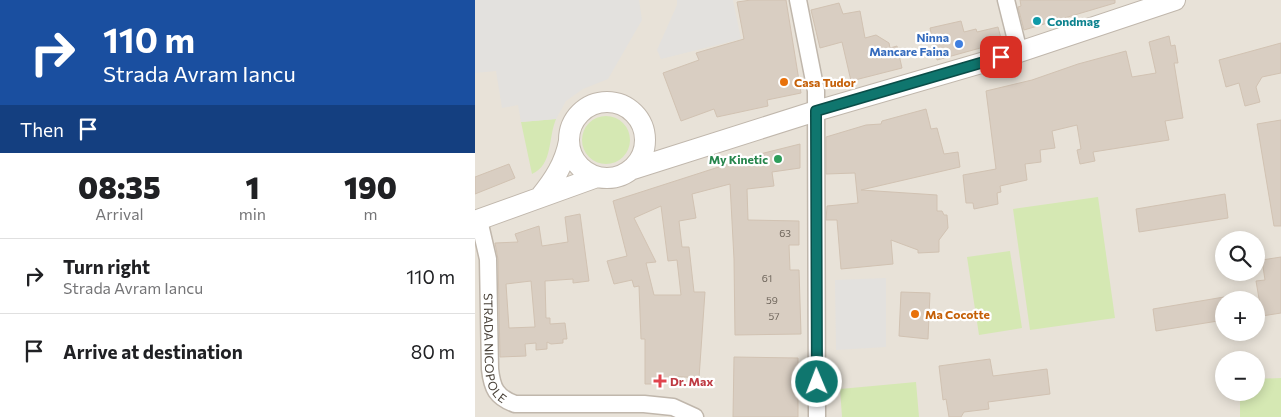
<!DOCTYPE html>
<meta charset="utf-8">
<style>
body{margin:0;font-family:Commissioner,sans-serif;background:#f6f6f6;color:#202124;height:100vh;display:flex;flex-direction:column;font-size:19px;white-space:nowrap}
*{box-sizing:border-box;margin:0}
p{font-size:16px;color:#757577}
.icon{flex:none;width:28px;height:28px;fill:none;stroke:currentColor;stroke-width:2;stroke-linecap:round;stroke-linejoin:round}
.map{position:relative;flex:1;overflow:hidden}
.sheet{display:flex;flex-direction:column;background:#fff;width:475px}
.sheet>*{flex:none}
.banner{background:#1a4fa0;color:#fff;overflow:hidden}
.fabs{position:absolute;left:740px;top:231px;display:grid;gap:10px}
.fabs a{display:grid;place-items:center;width:50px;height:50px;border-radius:50%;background:#fff;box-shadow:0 2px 12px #0003;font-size:25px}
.pin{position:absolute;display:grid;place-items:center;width:42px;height:42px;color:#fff;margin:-21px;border-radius:10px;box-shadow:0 2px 8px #0006}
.me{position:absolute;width:55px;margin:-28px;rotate:359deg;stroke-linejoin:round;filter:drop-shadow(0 0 4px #0008)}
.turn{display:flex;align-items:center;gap:18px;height:105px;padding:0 20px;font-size:22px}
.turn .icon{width:65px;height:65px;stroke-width:2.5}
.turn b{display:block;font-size:35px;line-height:42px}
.then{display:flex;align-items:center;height:48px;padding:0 20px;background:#0003;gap:10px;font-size:19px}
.eta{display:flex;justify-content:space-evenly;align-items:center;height:85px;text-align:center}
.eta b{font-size:30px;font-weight:800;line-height:35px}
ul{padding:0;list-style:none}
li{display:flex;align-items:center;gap:15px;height:75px;padding:0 20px;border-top:1px solid #e0e0e0}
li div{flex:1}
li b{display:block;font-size:19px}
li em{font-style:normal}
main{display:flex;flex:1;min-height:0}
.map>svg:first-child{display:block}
.residential{fill:#e8e2d8;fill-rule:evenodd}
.green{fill:#d5e8b3}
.parking{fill:#e3e1de}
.building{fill:#d9cec2;stroke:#d1c2b2;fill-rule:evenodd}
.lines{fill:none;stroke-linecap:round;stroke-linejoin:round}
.minor-casing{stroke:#c0b7ac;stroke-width:19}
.tertiary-casing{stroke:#c0b7ac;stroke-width:22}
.minor{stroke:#fff;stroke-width:16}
.tertiary{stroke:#fff;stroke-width:20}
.route-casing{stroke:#0a4d48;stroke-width:12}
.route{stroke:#0f766e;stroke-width:9}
.culture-dot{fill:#0f9aa8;stroke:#fff;stroke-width:2}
.shop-dot{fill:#3f7fe0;stroke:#fff;stroke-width:2}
.food-dot{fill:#e8710a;stroke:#fff;stroke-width:2}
.leisure-dot{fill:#2e9e5b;stroke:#fff;stroke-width:2}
.health-dot{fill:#e0444e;stroke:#fff;stroke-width:2}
.labels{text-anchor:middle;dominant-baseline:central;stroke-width:4.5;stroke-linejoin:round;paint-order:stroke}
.number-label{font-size:10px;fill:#6d645a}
.culture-label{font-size:12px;font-weight:bold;fill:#0d838f;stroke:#fff;text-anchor:start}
.shop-label{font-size:12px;font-weight:bold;fill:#366cbe;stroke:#fff;text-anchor:end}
.food-label{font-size:12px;font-weight:bold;fill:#c56008;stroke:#fff;text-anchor:start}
.leisure-label{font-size:12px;font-weight:bold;fill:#27864d;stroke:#fff;text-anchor:end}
.street-label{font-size:12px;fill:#494138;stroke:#fff}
.health-label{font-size:12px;font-weight:bold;fill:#be3a42;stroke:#fff;text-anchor:start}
</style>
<main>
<section class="sheet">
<div class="banner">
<div class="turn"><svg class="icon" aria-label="right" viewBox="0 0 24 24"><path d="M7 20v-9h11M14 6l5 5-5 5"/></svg><div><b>110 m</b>Strada Avram Iancu</div></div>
<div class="then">Then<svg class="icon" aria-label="arrive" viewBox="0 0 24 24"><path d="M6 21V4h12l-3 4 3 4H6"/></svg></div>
</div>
<div class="eta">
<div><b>08:35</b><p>Arrival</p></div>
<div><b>1</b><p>min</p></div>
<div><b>190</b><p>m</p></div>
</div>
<ul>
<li><svg class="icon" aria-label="right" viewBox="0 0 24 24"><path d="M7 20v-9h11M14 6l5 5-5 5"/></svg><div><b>Turn right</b><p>Strada Avram Iancu</p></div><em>110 m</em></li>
<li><svg class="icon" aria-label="arrive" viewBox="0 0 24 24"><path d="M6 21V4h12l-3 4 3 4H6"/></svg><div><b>Arrive at destination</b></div><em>80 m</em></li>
</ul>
</section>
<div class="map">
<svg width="806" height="417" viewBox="0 0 806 417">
<rect width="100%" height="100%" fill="#f5f0ea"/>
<path class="residential" d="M0,0H806V417H0ZM749,240H781V272H749ZM749,300H781V332H749ZM749,360H781V392H749Z"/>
<path class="green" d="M107 140a24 24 0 1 1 48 0a24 24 0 1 1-48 0Z
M81,119C73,138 78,165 57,174L46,122Z
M623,197L640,318L555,330L538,209Z
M535,251L547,328L504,335L492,257Z
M806,378V417H765V393L781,392V379Z
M441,382L444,417H367L365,389Z"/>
<path class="parking" d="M0,0H164L167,20L133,79L108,89L91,101L81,119L46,122L43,105L27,108L21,71L0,73Z
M202,0H258L266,39L186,59L182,50L202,5Z
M411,278V347L361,350L360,280Z"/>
<path class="building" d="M276,0H311L326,93L292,100L293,106L242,117L239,109L206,121L188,73L224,60L221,53L269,39L262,2Z
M545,0H640V3L549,30L543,7L546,6Z
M364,3L368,14L385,11L390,38L401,35L414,43L415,48L422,46L427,68L376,81L367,42L345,48L336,10Z
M486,21L489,32L501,29L502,32L523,27L527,42L462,60L455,28Z
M694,36L696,46L700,45L703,63H699L708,118L690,121L694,140L618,152L620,161L605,164L602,150L606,149L602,125L577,131L580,148L565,150L566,162L550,164L552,180L525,186L526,192L522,193L523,204L499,209L498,203H491L488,175L521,169L511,91L557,80L603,64L651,51L657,77L681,73L674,42Z
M806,43V73L787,77L781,87L785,102L770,106L764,83L751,87L744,60Z
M451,109L456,129L462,128L469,154L483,152L485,167L386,190L462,195V211H467L469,215H472L473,228L464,240V252L443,253V250L416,240L418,264L366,269L362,220H351L352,206L383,203L380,173L351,174V137L391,125L406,124L407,121Z
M806,120V226H799L782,124Z
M325,144V168L297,172L299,186L272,189L273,220L324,221V245H314L315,270H324L326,334L260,335L259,259L255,184L217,194L221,218L204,221L207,247H214L219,292H230L224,378L196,376V384H170V339H166L164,286L159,287L157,280L139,284L132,261L152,256L138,201L281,155ZM186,206L193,261L202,260L206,295H179L171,263L181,262L159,218Z
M34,164L40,178L0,194V177Z
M750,194L753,218L664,232L661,209Z
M105,214L114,281L98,283V279L70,281L71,318H75V324L90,323L92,339H88V343L76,344L72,342V349L61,350V343L50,344L51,356L25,357L23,259L20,243L43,242L40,234L64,226L67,246L93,242L90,217ZM56,281L60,327L34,328L31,284Z
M806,257V313L787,316L781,281L790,280L787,260Z
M426,292L455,293L453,339L424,336Z
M749,297V320L681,331L678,309Z
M259,357L323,358V417H258Z
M515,359L518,376L572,369L575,394L513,402L514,409L489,412L486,417H474L471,399L468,400L464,366Z"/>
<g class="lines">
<defs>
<g id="minor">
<path d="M323,0L341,91L342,417"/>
<path d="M531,0L544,52"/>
<path id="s1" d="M4,220L13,259L15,369C17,388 21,397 40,404H169L198,407L220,417"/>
</g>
<path id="tertiary" d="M94 140a38 38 0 1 1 76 0a38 38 0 1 1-76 0Z
M155,170L341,111L544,52L700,0
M65,197C79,180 90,163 94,141
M0,221L122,177"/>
</defs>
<use href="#minor" class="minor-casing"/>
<use href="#tertiary" class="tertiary-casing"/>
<use href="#minor" class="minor"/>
<use href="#tertiary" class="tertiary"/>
</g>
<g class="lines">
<defs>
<path id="route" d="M342,382L341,111L526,57"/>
</defs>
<use href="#route" class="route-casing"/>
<use href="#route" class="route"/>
</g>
<circle class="culture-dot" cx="562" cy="21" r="5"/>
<circle class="shop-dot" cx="484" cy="44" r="5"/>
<g class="food-dot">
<circle cx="309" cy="82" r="5"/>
<circle cx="440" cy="314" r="5"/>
</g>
<circle class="leisure-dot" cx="303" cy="159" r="5"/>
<path class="health-dot" d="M182.5 373.5h5v5h5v5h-5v5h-5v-5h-5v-5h5z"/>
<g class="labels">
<g class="number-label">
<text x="310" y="233">63</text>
<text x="292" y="278">61</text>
<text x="297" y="300">59</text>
<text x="299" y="316">57</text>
</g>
<g class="culture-label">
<text x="572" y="21">Condmag</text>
</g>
<g class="shop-label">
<text x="474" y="37">Ninna<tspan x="474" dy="14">Mancare Faina</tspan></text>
</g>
<g class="food-label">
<text x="319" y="82">Casa Tudor</text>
<text x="450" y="314">Ma Cocotte</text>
</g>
<g class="leisure-label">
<text x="293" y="159">My Kinetic</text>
</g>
<g class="street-label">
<text stroke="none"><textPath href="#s1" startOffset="130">STRADA NICOPOLE</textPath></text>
</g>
<g class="health-label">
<text x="195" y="381">Dr. Max</text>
</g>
</g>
</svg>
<div class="fabs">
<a><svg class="icon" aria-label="search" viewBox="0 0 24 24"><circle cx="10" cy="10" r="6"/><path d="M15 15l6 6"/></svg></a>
<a>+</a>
<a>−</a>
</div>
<div class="pin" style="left:526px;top:57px;background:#d93025"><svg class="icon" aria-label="arrive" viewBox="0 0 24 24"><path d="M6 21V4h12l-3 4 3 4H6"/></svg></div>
<svg class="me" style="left:342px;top:382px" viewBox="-20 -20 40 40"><circle r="17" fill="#0f766e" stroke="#fff" stroke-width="3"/><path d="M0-11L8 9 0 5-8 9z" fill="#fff"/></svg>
</div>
</main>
